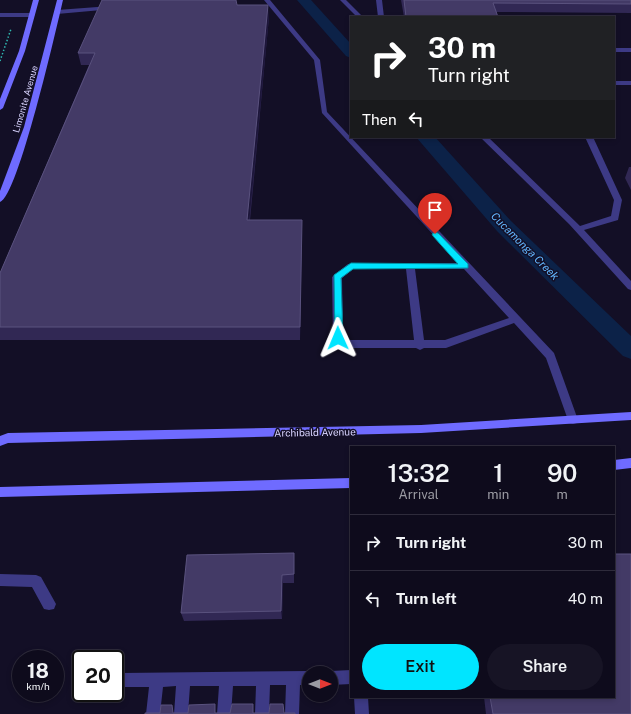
<!DOCTYPE html>
<style>
body{margin:0;font-family:"Public Sans",sans-serif;background:#171425;color:#f1f3f6;height:100vh;display:flex;flex-direction:column;font-size:15px;white-space:nowrap}
*{box-sizing:border-box;margin:0}
p{font-size:13px;color:#9b9ba3}
.icon{flex:none;width:22px;height:22px;fill:none;stroke:currentColor;stroke-width:2;stroke-linecap:round;stroke-linejoin:round}
.map{position:relative;flex:1;overflow:hidden}
.drawer{position:absolute;left:350px;top:446px;width:265px;height:252px;display:flex;flex-direction:column;background:#0e0b1c;border-radius:0px;box-shadow:0 2px 6px #0003,0 0 0 1px #2e2b3b}
.drawer>*{flex:none}
.hud{position:absolute;left:350px;top:16px;width:265px;height:122px;border-radius:0px;box-shadow:0 2px 6px #0003,0 0 0 1px #2e2b3b;background:#202124;color:#fff;overflow:hidden}
.needle{width:26px;rotate:90deg}
.fabs{position:absolute;left:302px;top:666px;display:grid;gap:8px}
.fabs a{display:grid;place-items:center;width:36px;height:36px;border-radius:50%;background:#0e0b1c;box-shadow:0 2px 6px #0003,0 0 0 1px #2e2b3b;font-size:20px}
.speed{position:absolute;left:12px;top:650px;display:flex;gap:8px;font-size:20px;font-weight:700;text-align:center}
.speed>*{display:grid;place-content:center;width:52px;height:52px;border-radius:50%;background:#0e0b1c;box-shadow:0 2px 6px #0003,0 0 0 1px #2e2b3b;line-height:1}
.speed small{font-size:10px;font-weight:400}
.speed .limit{border:2px solid #111;border-radius:6px;background:#fff;color:#111}
.pin{position:absolute;display:grid;place-items:center;width:34px;height:34px;color:#fff;margin:-41px -17px;border-radius:50% 50% 50% 0;rotate:-45deg;box-shadow:0 0 4px #0007}
.pin .icon{rotate:45deg}
.me{position:absolute;width:44px;margin:-22px;rotate:359deg;stroke-linejoin:round;filter:drop-shadow(0 0 3px #0008)}
.turn{display:flex;align-items:center;gap:14px;height:84px;padding:0 12px;font-size:18px}
.turn .icon{width:52px;height:52px;stroke-width:2.5}
.turn b{display:block;font-size:28px;line-height:34px}
.then{display:flex;align-items:center;height:38px;padding:0 12px;background:#0003;gap:8px;font-size:15px}
.eta{display:flex;justify-content:space-evenly;align-items:center;height:68px;text-align:center}
.eta b{font-size:24px;font-weight:600;line-height:28px}
.action{display:flex;gap:8px;margin-top:auto;padding:8px 12px}
.action a{flex:1;height:46px;border-radius:24px;background:#00e5ff;color:#111;font-size:16px;font-weight:600;line-height:46px;text-align:center}
.action a+a{background:#171425;color:#f1f3f6}
ul{padding:0;list-style:none}
li{display:flex;align-items:center;gap:12px;height:56px;padding:0 12px;border-top:1px solid #2e2b3b}
li div{flex:1}
li b{display:block;font-size:15px}
li em{font-style:normal}
.map>svg:first-child{display:block}
.lines{fill:none;stroke-linecap:round;stroke-linejoin:round}
.canal{fill:#0c2248;fill-rule:evenodd}
.path{stroke:#2fb8b0;stroke-width:1.5;stroke-dasharray:1.5 2;stroke-linecap:butt}
.service{fill:#3d3a85;fill-rule:evenodd}
.secondary{fill:#6f6bff;fill-rule:evenodd}
.wall{fill:#312854}
.shaded-wall{fill:#1d163a}
.building{fill:#433a66;stroke:#5a527e}
.route{fill:#00e5ff;stroke:#0095a6}
.labels{text-anchor:middle;dominant-baseline:central;stroke-width:3;stroke-linejoin:round;paint-order:stroke}
.far-street-label{font-size:9px;fill:#d9d4ff;stroke:#130f26}
.street-label{font-size:10px;fill:#d9d4ff;stroke:#130f26}
.water-label{font-size:11px;font-style:italic;fill:#62b6ff;stroke:#130f26}
</style>
<div class="map">
<svg width="631" height="714" viewBox="0 0 631 714">
<rect width="100%" height="100%" fill="#130f26"/>
<g class="lines">
<path class="canal" d="M297,0H311L351,44V58L346,56Z
M416,137H435L511,221L631,336V359L623,356L497,231Z"/>
<path class="path" d="M0,61L11,29"/>
<path class="service" d="M264,0H270L320,60L327,112L554,353L578,420L577,423L573,424L569,423L568,420L546,358L514,323L446,348H424L420,350L416,348H348L335,341L333,338L332,277L348,264L459,263L322,113L314,60ZM353,269H406L414,340H350L343,336L342,278ZM415,269H464L509,318L445,340H424Z
M340,0H346L363,17H357Z
M376,0H382L384,17H378Z
M111,6L113,7V9L57,14L54,12L57,10Z
M0,13H32L35,15L32,17H0Z
M614,48H631V52H614Z
M614,81H631V85H614Z
M480,137H488L580,226L611,216L614,200L585,137H593L622,200L618,220L584,230L631,281V290L628,289L569,224Z
M0,574L36,575L41,577L56,604L54,609L49,610L44,609L32,587L0,586Z
M351,670V684L331,685V673H326L331,671Z
M309,671L314,673H309V685H300L299,714H285L286,685H270L269,714H255L256,686H233L231,714H217L219,686H190L188,714H174L176,686L163,687L160,714H146L149,687H122L117,685L115,680L117,675L122,673Z
M354,697H368L369,714H355Z"/>
<path class="secondary" d="M33,0H39L25,51L3,108L0,110V99L19,51Z
M57,0H63C57,26 18,197 0,202V191L24,127Z
M631,412V420L421,433L8,443L0,446V436L8,433L421,425Z
M631,458V468L614,470V460Z
M351,478V488L0,497V487Z"/>
</g>
<path class="wall" d="M401,0H631V13L496,12L498,17H404Z
M237,5L269,17L250,220L302,234L300,340H0V273L89,65H81L78,53Z
M629,167H631V190L625,178Z
M294,553V583H283L282,619L184,621L181,613Z
M484,697H614L631,714H486Z"/>
<path class="shaded-wall" d="M268,5L269,17L248,234L247,220Z
M302,220V234L300,340V327Z
M282,575L283,583L282,619L281,611Z"/>
<path class="building" d="M102,0H236L237,5H268L247,220H302L300,327H0V273L95,53H78Z
M404,0H631V4L493,3L498,17H406Z
M294,553V574L282,575L281,611L181,613L187,555Z
M614,554H631V714H493L490,697H614Z
M215,704V713H230L232,704H253V713H269L270,704H283L284,713H295V714H145V713H160L161,705H172L173,713H188L189,705Z"/>
<path class="route" d="M435,232L438,233L468,264V268L353,269L341,278L343,338L342,340H335L334,275L351,263L458,264L433,236L432,234Z"/>
<g class="labels">
<g class="far-street-label">
<text transform="translate(25 99) rotate(-74)">Limonite Avenue</text>
</g>
<g class="street-label">
<text transform="translate(315 432) rotate(-1)">Archibald Avenue</text>
</g>
<g class="water-label">
<text transform="translate(525 246) rotate(45)">Cucamonga Creek</text>
</g>
</g>
</svg>
<div class="fabs">
<a><svg class="needle" viewBox="-14 -14 28 28"><path d="M0-13l5 13h-10z" fill="#e53935"/><path d="M0 13l5-13h-10z" fill="#9b9ba3"/></svg></a>
</div>
<div class="speed"><div>18<small>km/h</small></div><div class="limit">20</div></div>
<div class="pin" style="left:435px;top:234px;background:#d93025"><svg class="icon" aria-label="arrive" viewBox="0 0 24 24"><path d="M6 21V4h12l-3 4 3 4H6"/></svg></div>
<svg class="me" style="left:338px;top:338px" viewBox="-20 -20 40 40"><path d="M0-17L14 15 0 8-14 15z" fill="#00e5ff" stroke="#fff" stroke-width="4"/></svg>
<div class="hud">
<div class="turn"><svg class="icon" aria-label="right" viewBox="0 0 24 24"><path d="M7 20v-9h11M14 6l5 5-5 5"/></svg><div><b>30 m</b>Turn right</div></div>
<div class="then">Then<svg class="icon" aria-label="left" viewBox="0 0 24 24"><path d="M17 20v-9H6M10 6l-5 5 5 5"/></svg></div>
</div>
<section class="drawer">
<div class="eta">
<div><b>13:32</b><p>Arrival</p></div>
<div><b>1</b><p>min</p></div>
<div><b>90</b><p>m</p></div>
</div>
<ul>
<li><svg class="icon" aria-label="right" viewBox="0 0 24 24"><path d="M7 20v-9h11M14 6l5 5-5 5"/></svg><div><b>Turn right</b></div><em>30 m</em></li>
<li><svg class="icon" aria-label="left" viewBox="0 0 24 24"><path d="M17 20v-9H6M10 6l-5 5 5 5"/></svg><div><b>Turn left</b></div><em>40 m</em></li>
</ul>
<div class="action"><a>Exit</a><a>Share</a></div>
</section>
</div>
